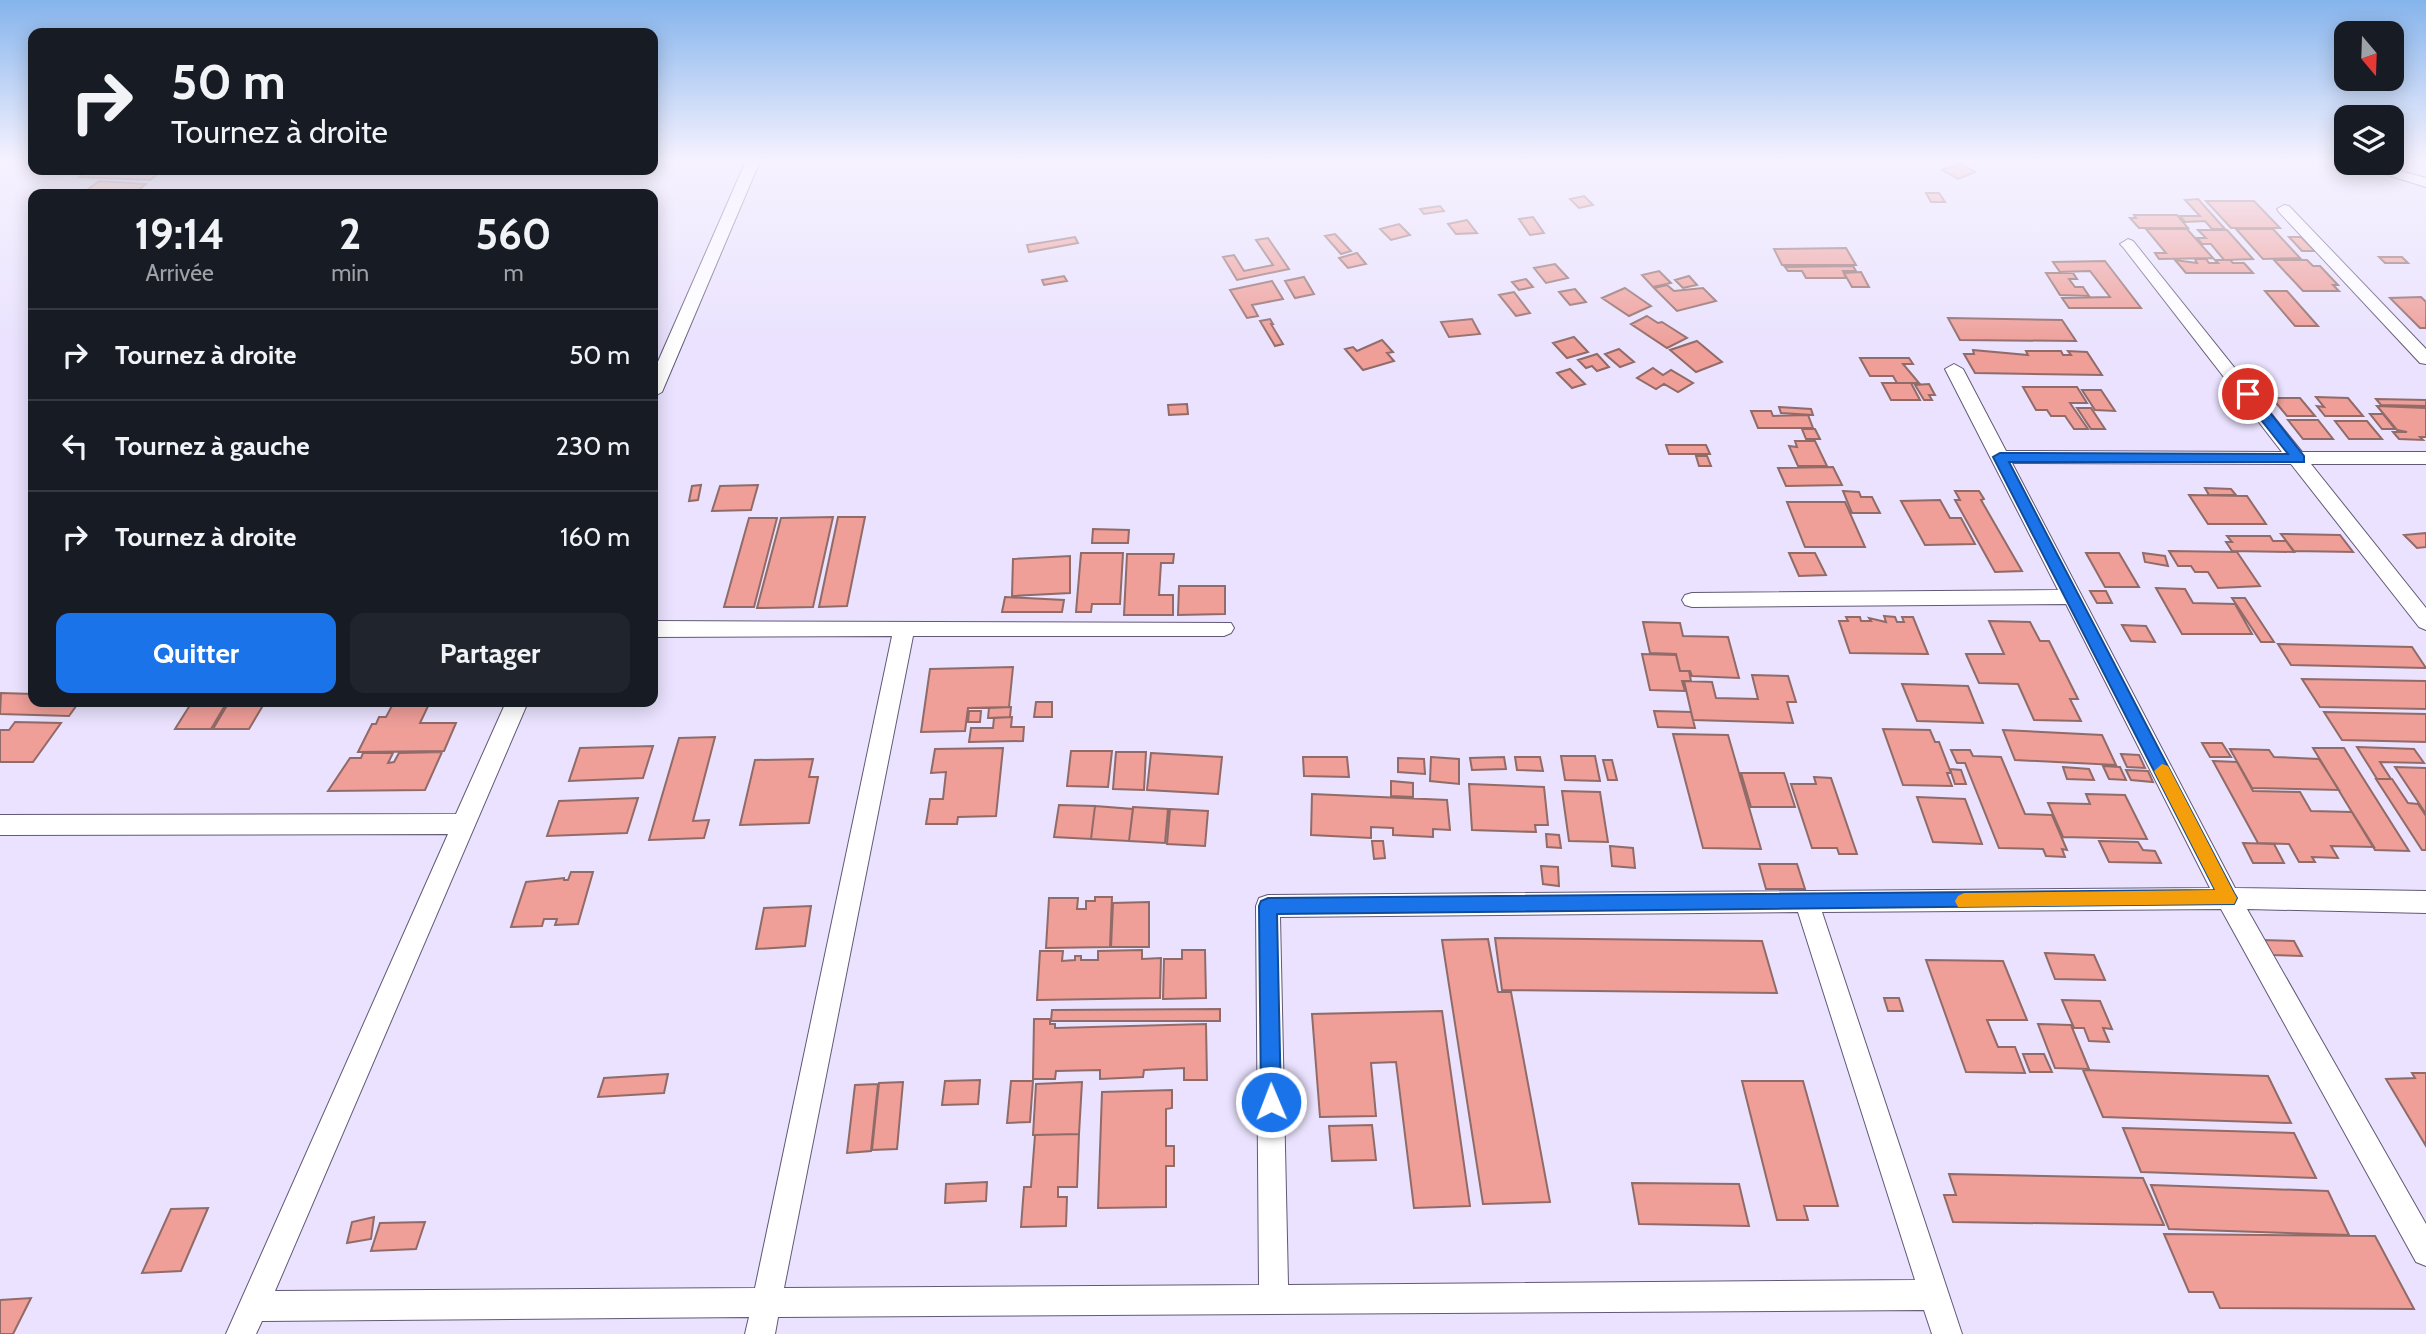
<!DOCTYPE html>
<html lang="fr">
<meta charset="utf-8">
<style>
body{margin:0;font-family:Cabin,sans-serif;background:#20242c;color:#f1f3f6;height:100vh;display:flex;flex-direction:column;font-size:26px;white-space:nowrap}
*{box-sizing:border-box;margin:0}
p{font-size:23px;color:#9ea1a6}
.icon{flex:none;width:38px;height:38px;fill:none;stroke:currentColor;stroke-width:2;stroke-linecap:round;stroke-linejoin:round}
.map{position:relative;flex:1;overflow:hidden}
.details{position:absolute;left:28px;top:189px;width:630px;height:518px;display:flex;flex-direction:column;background:#171b24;border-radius:14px;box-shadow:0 4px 18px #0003}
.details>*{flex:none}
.banner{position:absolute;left:28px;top:28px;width:630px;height:147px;border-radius:14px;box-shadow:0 4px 18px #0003;background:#171b24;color:#f1f3f6;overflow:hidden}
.needle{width:46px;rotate:161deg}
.buttons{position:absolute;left:2334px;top:21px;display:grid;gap:14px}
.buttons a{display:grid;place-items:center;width:70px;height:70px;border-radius:14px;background:#171b24;box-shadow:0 4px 18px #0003;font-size:35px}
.pin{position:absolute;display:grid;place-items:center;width:60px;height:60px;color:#fff;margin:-30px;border:4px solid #fff;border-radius:50%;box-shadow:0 2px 7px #0007}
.me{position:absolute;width:77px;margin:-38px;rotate:359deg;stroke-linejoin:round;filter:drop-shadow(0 0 5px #0008)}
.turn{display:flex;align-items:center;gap:24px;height:147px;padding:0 28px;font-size:32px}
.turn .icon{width:91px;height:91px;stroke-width:2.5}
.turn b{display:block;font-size:49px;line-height:60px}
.eta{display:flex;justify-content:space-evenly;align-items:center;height:119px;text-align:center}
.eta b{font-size:42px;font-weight:800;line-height:49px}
.action{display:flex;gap:14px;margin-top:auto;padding:14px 28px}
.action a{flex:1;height:80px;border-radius:14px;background:#1a73e8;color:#fff;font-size:28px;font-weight:800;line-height:80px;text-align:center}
.action a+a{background:#20242c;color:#f1f3f6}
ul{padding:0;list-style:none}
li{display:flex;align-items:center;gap:21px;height:91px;padding:0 28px;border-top:2px solid #363941}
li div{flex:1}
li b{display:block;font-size:26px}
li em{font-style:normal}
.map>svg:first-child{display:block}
.building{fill:#ef9e98;stroke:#906b68;stroke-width:2}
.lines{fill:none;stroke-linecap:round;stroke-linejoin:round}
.street-casing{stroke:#625976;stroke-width:2}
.street{fill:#fff;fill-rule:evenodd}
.route{fill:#1a73e8;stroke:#114b97;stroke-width:2}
.slow{fill:#f59e0b}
</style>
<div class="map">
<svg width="2426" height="1334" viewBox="0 0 2426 1334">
<rect width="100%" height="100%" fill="#eae2fe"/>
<path class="building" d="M1960,163L1975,172L1958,179L1942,170Z
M88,170H163L150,180L79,177Z
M99,181L146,184L136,192L87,190Z
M1926,193H1939L1945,202H1931Z
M1584,196L1593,205L1579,208L1570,199Z
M2198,199L2225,229H2212L2205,221L2185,222L2180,216H2200L2185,200Z
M2206,201H2254L2280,228H2231Z
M1440,206L1444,211L1424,214L1420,209Z
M2134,215H2177L2188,228H2139L2130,218H2136Z
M1533,217L1544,233L1530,235L1519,219Z
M1467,220L1477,233L1456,234L1448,224Z
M1399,224L1410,235L1391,240L1380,229Z
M2146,229H2187L2213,258L2159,259L2155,253H2166Z
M2236,229H2273L2300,258L2263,259Z
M2198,230H2227L2253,259L2224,260L2211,244H2202L2197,238H2206Z
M1335,234L1351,251L1341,254L1325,236Z
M1075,237L1078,243L1029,252L1027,245Z
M2289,237H2301L2315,251H2302Z
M1268,238L1289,269L1237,280L1223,257L1234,255L1244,271L1273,265L1256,240Z
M1846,248L1856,265H1782L1774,249Z
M1357,253L1366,264L1348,268L1339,258Z
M2379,257H2402L2408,263H2385Z
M2195,259H2206L2209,263H2218L2215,260H2230L2233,263H2244L2253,273H2186L2175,260L2197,263Z
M2274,260H2307L2313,266H2320L2338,285H2333L2339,291H2303Z
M2105,261L2141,308H2069L2062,298L2110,297L2090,271L2060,272L2053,262Z
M1555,264L1568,278L1546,283L1534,268Z
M1853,266L1856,271H1843L1846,278H1806L1802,271H1788L1785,267Z
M1659,271L1671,283L1653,287L1642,275Z
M1861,272L1869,287H1852L1844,273Z
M2046,273H2073L2077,279H2069L2075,287H2083L2089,296L2060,295Z
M1064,276L1067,281L1044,285L1042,280Z
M1689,276L1697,285L1683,288L1675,280Z
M1304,277L1314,294L1295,298L1285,281Z
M1526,279L1533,287L1519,290L1512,282Z
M1272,281L1283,299L1252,305L1258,316L1247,318L1230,290Z
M1667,285L1674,291L1703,288L1716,301L1677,311L1654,288Z
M1625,288L1651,306L1629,316L1602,298Z
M1575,289L1586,302L1570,305L1559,292Z
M2265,291H2287L2318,326H2295Z
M1514,292L1530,313L1516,316L1499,295Z
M2421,297L2426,302V328H2420L2390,298Z
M1647,316L1658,323L1662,322L1687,338L1667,348L1631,324Z
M1948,318L2062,320L2076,341L1960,340Z
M1270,319L1273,324H1271L1283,344L1275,346L1260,321Z
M1472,319L1480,334L1449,337L1441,322Z
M1574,337L1588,352L1567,358L1553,343Z
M1382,340L1393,352L1387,353L1394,361L1363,370L1345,349L1353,347L1357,351Z
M1697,341L1722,362L1696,372L1670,350Z
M1619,349L1634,362L1620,367L1605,354Z
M1973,350L2028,355L2026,351H2061L2063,355H2071L2068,351L2087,352L2102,375L1975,373L1964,354H1974Z
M1597,354L1609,367L1597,371L1592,366L1586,368L1578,360Z
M1860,358H1909L1913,364H1903L1919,383H1897L1893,376H1870Z
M1653,368L1663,375L1671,370L1693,383L1678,392L1664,384L1656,389L1637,378Z
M1570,369L1585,384L1572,388L1557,373Z
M1882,383H1911L1920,400H1891Z
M1929,384L1935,395H1929L1932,400H1924L1915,385Z
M2023,387H2077L2087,403H2070L2088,429H2074L2065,416H2051L2047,410H2036Z
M2082,390H2101L2115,411L2095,410Z
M2316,397L2348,398L2363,416H2325L2317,406L2324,407Z
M2272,398H2300L2315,416H2287Z
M2376,399L2426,400V406L2381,405Z
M1187,404L1188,414L1169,415L1168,405Z
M2377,406L2426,408V437H2420L2423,440L2399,439L2393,432H2407L2397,430Z
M1779,407L1811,409L1813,415L1781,413Z
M2077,408H2091L2105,429H2091Z
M1751,411H1771L1773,416L1808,415L1813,428H1758Z
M2370,414H2383L2395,429H2382Z
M2288,420H2318L2333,439H2303Z
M2335,421H2367L2382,439H2349Z
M1802,429H1815L1820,439H1806Z
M1795,441H1815L1827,466H1798L1789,446L1797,447Z
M1666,445H1706L1710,454H1669Z
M1696,456H1707L1711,466H1699Z
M1833,467L1842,485L1786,486L1778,468Z
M701,485L698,500L689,501L692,486Z
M758,485L751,510L712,511L720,486Z
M2205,488L2231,489L2236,495H2209Z
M1843,491L1859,492L1861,497H1872L1880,513H1852Z
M1955,491H1979L1984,499L1981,500L2022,571L1995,572L1955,500H1960Z
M2189,495L2247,496L2266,524H2208Z
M1940,500L1950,518H1961L1975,544L1925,545L1901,501Z
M1787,502H1845L1865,547H1805Z
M833,517L813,607L757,608L781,518Z
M838,517H865L847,606L819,607Z
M749,518H777L754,607H724Z
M1093,529L1129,530L1128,543H1092Z
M2426,533V547L2417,548L2404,535Z
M2281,534L2340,535L2353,552L2294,551Z
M2227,536H2270L2273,541H2286L2294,552L2232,551L2226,542H2232Z
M2169,551L2237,552L2260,586L2218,588L2208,572H2195L2191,566H2178Z
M1081,553H1123L1120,604H1092L1091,612H1076Z
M1789,553H1815L1826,575L1799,576Z
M2086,553H2119L2139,587H2105Z
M2143,553L2165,556L2168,566L2145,562Z
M1127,554H1174L1173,563H1161L1159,595H1173V615H1124Z
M1070,556V593L1012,596L1013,559Z
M1179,586H1225V614L1178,615Z
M2156,588L2185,589L2193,603L2235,604L2252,634H2182Z
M2090,591H2106L2112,603H2097Z
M1005,597L1064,600L1062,612H1002Z
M2232,598H2245L2274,642H2261Z
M1884,616L1895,617L1897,622H1904L1902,617H1913L1928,654L1850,653L1839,621H1848L1846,617H1860L1861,621H1871L1869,618L1886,622Z
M1989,621L2030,622L2040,641H2049L2078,699H2070L2081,721L2034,720L2018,684L1979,683L1966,654H2004Z
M1643,622L1680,623L1683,636L1728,637L1739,678L1692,676L1690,671H1680L1676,654L1650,653Z
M2122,625L2146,626L2155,642L2131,641Z
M2278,644L2412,647L2426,668L2291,665Z
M1642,654L1676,655L1680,671H1689L1691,681H1682L1685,691L1650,690Z
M1013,667L1009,707L968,708L965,731L921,732L930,669Z
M1752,675L1788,676L1796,702H1787L1793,723L1693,720L1684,681L1712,682L1716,698L1758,699Z
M2302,679L2426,681V709L2320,707Z
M1902,684L1968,686L1983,723L1917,721Z
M1,693L33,694V702H79L69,716L0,714Z
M192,702H227L211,729H175Z
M229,702H265L249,729H213Z
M394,702H430L420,723H456L444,751L358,752L372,724H376L379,717H386Z
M1036,702H1052V717H1034Z
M1011,707L1010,717L988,718L989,708Z
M969,711H981L980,722H968Z
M1654,711L1691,712L1695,728L1658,727Z
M2324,712L2426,714V742L2342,740Z
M1012,717L1011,727H1024L1023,741L969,742L971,728H993L994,718Z
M15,722L61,723L33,762H0V730H9Z
M1883,729L1930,730L1935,742H1939L1951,773H1947L1952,786L1903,785Z
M2003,730L2102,735L2116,765L2015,760Z
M1673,734L1728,735L1761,849L1703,848Z
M715,737L693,821L709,820L704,838L649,840L679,738Z
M2202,743H2222L2231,757H2210Z
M653,746L643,778L569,781L580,748Z
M2357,747L2414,749L2424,763L2380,762L2391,779H2377Z
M1003,748L996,816L958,817L957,824H926L930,799H943L946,772L931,773L935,749Z
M2313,748H2344L2409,851L2375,850Z
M2230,749L2269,750L2274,757L2319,759L2339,790L2252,788Z
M1951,750H1970L1973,756L2001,757L2025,814L2052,815L2067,850L2062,849L2065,857L2046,856L2043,849L1999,848L1965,763H1957Z
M1071,751H1112L1108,787L1067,786Z
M442,752L425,790L328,791L350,758H361L363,753H393L388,763L394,762L399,753Z
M1116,752H1146L1144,790L1113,789Z
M1151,753L1222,757L1218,794L1147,790Z
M2121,754L2139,755L2145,768L2127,767Z
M1561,756H1595L1600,781L1565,780Z
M1303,757H1347L1349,777L1304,776Z
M1431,757L1459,759V784L1430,781Z
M1504,757L1506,769L1472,770L1470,758Z
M1515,757H1540L1543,771L1517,770Z
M1398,758L1424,759L1425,774L1398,772Z
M813,759L809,777H818L809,823L740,825L755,760Z
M1603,760H1612L1617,780H1608Z
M2213,761L2237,762L2253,791L2300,792L2311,811L2352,812L2374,847L2331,846L2338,858L2312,857L2315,862H2299L2289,844L2258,843Z
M2103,766L2120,767L2126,780L2109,779Z
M2063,767L2089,769L2094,780L2067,779Z
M2395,767L2426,768V814Z
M1950,769L1961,770L1966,784H1955Z
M2126,770L2148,771L2153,782L2131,780Z
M1741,773H1784L1795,807H1751Z
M1814,777L1831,778L1857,854H1839L1837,848H1812L1791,784H1816Z
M2376,779H2392L2408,803L2418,804L2426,816V850H2422Z
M1391,781L1413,783V797L1391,796Z
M1469,784L1544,787L1548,825H1535L1536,832L1472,830Z
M1562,791L1600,792L1608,842L1569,841Z
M1312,794L1447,800L1450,830L1433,829V837L1393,835V828L1371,827V838L1311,835Z
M2086,794L2125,795L2147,839L2063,837L2048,803L2090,804Z
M1917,797L1965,799L1982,844L1933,842Z
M638,798L627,833L547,836L559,801Z
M1059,805L1095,806L1091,839L1054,837Z
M1095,806L1133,809L1129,841L1091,839Z
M1133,807L1168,809L1165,843L1129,841Z
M1170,809L1208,811L1205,846L1167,844Z
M1546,834L1559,835L1561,848L1547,847Z
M1372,841H1383L1385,858L1374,859Z
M2099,841L2138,842L2143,850L2155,851L2161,863L2109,862Z
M2243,843L2274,844L2284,863H2253Z
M1610,846L1633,848L1635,868L1612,866Z
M1759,864H1797L1805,889H1766Z
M1541,866L1558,867L1559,886L1543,884Z
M571,872H593L578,924L555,925L557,919H544L542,926L511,927L526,882L564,878V880H568Z
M1095,897H1112L1110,947L1046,948L1049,898H1078L1077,909H1086V901H1095Z
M1149,902V947H1111L1113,903Z
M811,906L805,946L756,949L764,908Z
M1495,938L1762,941L1777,993L1502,990Z
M1488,939L1498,992H1511L1550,1202L1483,1204L1442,940Z
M2262,940L2294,941L2302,956L2270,955Z
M1142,950V959L1161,958L1160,998L1037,1000L1040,951H1063L1062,961L1075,960V956H1081V960H1098V951Z
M1182,950H1205L1206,998L1163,999L1164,959H1182Z
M2045,953L2094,955L2105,980L2055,979Z
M1926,960L2003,961L2027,1020H1987L1998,1047H2015L2025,1073L1966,1072Z
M1884,998H1899L1903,1011H1888Z
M2062,1000L2100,1001L2112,1029L2103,1028L2109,1042L2089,1041L2084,1028H2074Z
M1220,1009V1021H1051L1052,1010Z
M1442,1011L1470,1206L1414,1208L1396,1062L1371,1063L1376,1116L1320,1117L1312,1014Z
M1034,1019H1050V1024H1055V1028L1206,1024L1207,1080H1184V1068L1144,1070L1143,1077L1100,1079V1070L1056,1071L1055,1079H1033Z
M2038,1024L2071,1025L2089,1069L2055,1068Z
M2023,1054H2044L2052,1072H2030Z
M2083,1070L2268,1076L2291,1123L2103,1117Z
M2412,1073H2426V1146L2386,1079L2415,1078Z
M668,1074L664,1093L598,1097L604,1078Z
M980,1080L978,1104L942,1105L945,1081Z
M1011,1081H1033L1030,1122L1007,1123Z
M1742,1081H1803L1838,1206H1804L1808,1220H1777Z
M903,1082L897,1149L872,1150L879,1083Z
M1082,1082L1079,1134L1033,1135L1036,1084Z
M878,1084L871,1151L847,1153L855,1085Z
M1172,1090V1108L1166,1109V1146H1174V1166H1166V1207L1098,1208L1102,1092Z
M1372,1125L1376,1160L1332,1161L1329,1126Z
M2123,1128L2294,1133L2316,1178L2141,1172Z
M1079,1134L1077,1187H1058V1197H1067L1066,1226L1021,1227L1024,1187H1031L1035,1135Z
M1949,1174L2143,1178L2164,1225L1953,1222L1944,1195H1956Z
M987,1182L986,1201L945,1203L946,1184Z
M1632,1183L1739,1184L1749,1226L1639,1224Z
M2151,1185L2328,1191L2349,1235L2169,1229Z
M208,1208L181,1271L142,1273L171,1209Z
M374,1217L371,1239L347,1243L352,1222Z
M425,1222L416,1249L371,1251L380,1223Z
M2164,1234L2375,1236L2414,1309L2220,1308L2213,1292H2189Z
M31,1298L13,1334H0V1300Z"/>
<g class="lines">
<defs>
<path id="street" d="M746,161H760L662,392L653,397V373Z
M2349,163H2371L2426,178V187Z
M2284,205L2289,206L2426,349V364L2420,363L2279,212L2277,209Z
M2128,239L2133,241L2302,452H2426V464H2311L2426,608V630L2419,627L2291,464L2012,463L2235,888L2426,891V913L2247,909L2426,1224V1266L2416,1262L2221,909L1822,912L1962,1334H1932L1924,1310L778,1317L775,1334H745L749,1317L262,1321L256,1334H226L448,834L0,835V815L456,814L506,702H528L275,1291L755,1288L892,636L653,637V621L1231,623L1234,628L1231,633L1224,636H913L784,1288L1259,1285L1256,906L1259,898L1268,895L2210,888L2066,604L1692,607L1685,605L1682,600L1685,595L1692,593L2058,590L1945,369L1954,364L1963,369L2006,451L2282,452L2123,247L2120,244ZM1798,912L1915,1280L1288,1285L1280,917Z"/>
</defs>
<use href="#street" class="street-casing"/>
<use href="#street" class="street"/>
</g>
<linearGradient id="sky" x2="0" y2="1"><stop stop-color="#85b4ec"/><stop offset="0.46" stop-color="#f6f2ff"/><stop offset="1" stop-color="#f6f2ff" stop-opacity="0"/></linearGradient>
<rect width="2426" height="348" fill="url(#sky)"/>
<path class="route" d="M2243,391H2253L2304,456V462H2009L2234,893L2237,898L2234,904L1277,914L1281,1102L1278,1109L1271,1112L1264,1109L1261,1102L1259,906L1261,901L1268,898L2215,890L1993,457L2000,453L2288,454L2243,397Z"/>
<path class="slow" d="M2162,764L2168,766L2234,893L2237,898L2234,904L1958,907L1955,901L1958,896L1964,893L2215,890L2154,771Z"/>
</svg>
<div class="buttons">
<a><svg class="needle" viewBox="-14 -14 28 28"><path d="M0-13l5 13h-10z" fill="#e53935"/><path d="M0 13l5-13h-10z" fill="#9ea1a6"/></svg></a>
<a><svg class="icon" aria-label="layers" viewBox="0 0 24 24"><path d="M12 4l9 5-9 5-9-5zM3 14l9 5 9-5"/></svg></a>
</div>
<div class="pin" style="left:2248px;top:394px;background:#d93025"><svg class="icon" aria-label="arrive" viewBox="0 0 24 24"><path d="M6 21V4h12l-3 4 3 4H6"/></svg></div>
<svg class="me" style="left:1271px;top:1102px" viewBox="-20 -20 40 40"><circle r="17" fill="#1a73e8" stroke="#fff" stroke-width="3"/><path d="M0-11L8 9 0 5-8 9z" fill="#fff"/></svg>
<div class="banner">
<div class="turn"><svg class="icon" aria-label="right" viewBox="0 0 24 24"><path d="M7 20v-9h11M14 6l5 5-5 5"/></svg><div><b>50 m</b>Tournez à droite</div></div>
</div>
<section class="details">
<div class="eta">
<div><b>19:14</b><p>Arrivée</p></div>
<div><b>2</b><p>min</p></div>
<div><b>560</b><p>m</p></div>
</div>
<ul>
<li><svg class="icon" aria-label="right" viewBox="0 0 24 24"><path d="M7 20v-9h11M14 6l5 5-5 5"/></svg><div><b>Tournez à droite</b></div><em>50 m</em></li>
<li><svg class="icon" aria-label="left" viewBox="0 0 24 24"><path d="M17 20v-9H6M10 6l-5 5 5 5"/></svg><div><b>Tournez à gauche</b></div><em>230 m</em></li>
<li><svg class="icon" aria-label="right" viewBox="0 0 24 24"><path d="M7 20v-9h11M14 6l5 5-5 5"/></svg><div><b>Tournez à droite</b></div><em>160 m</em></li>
</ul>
<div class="action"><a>Quitter</a><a>Partager</a></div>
</section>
</div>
